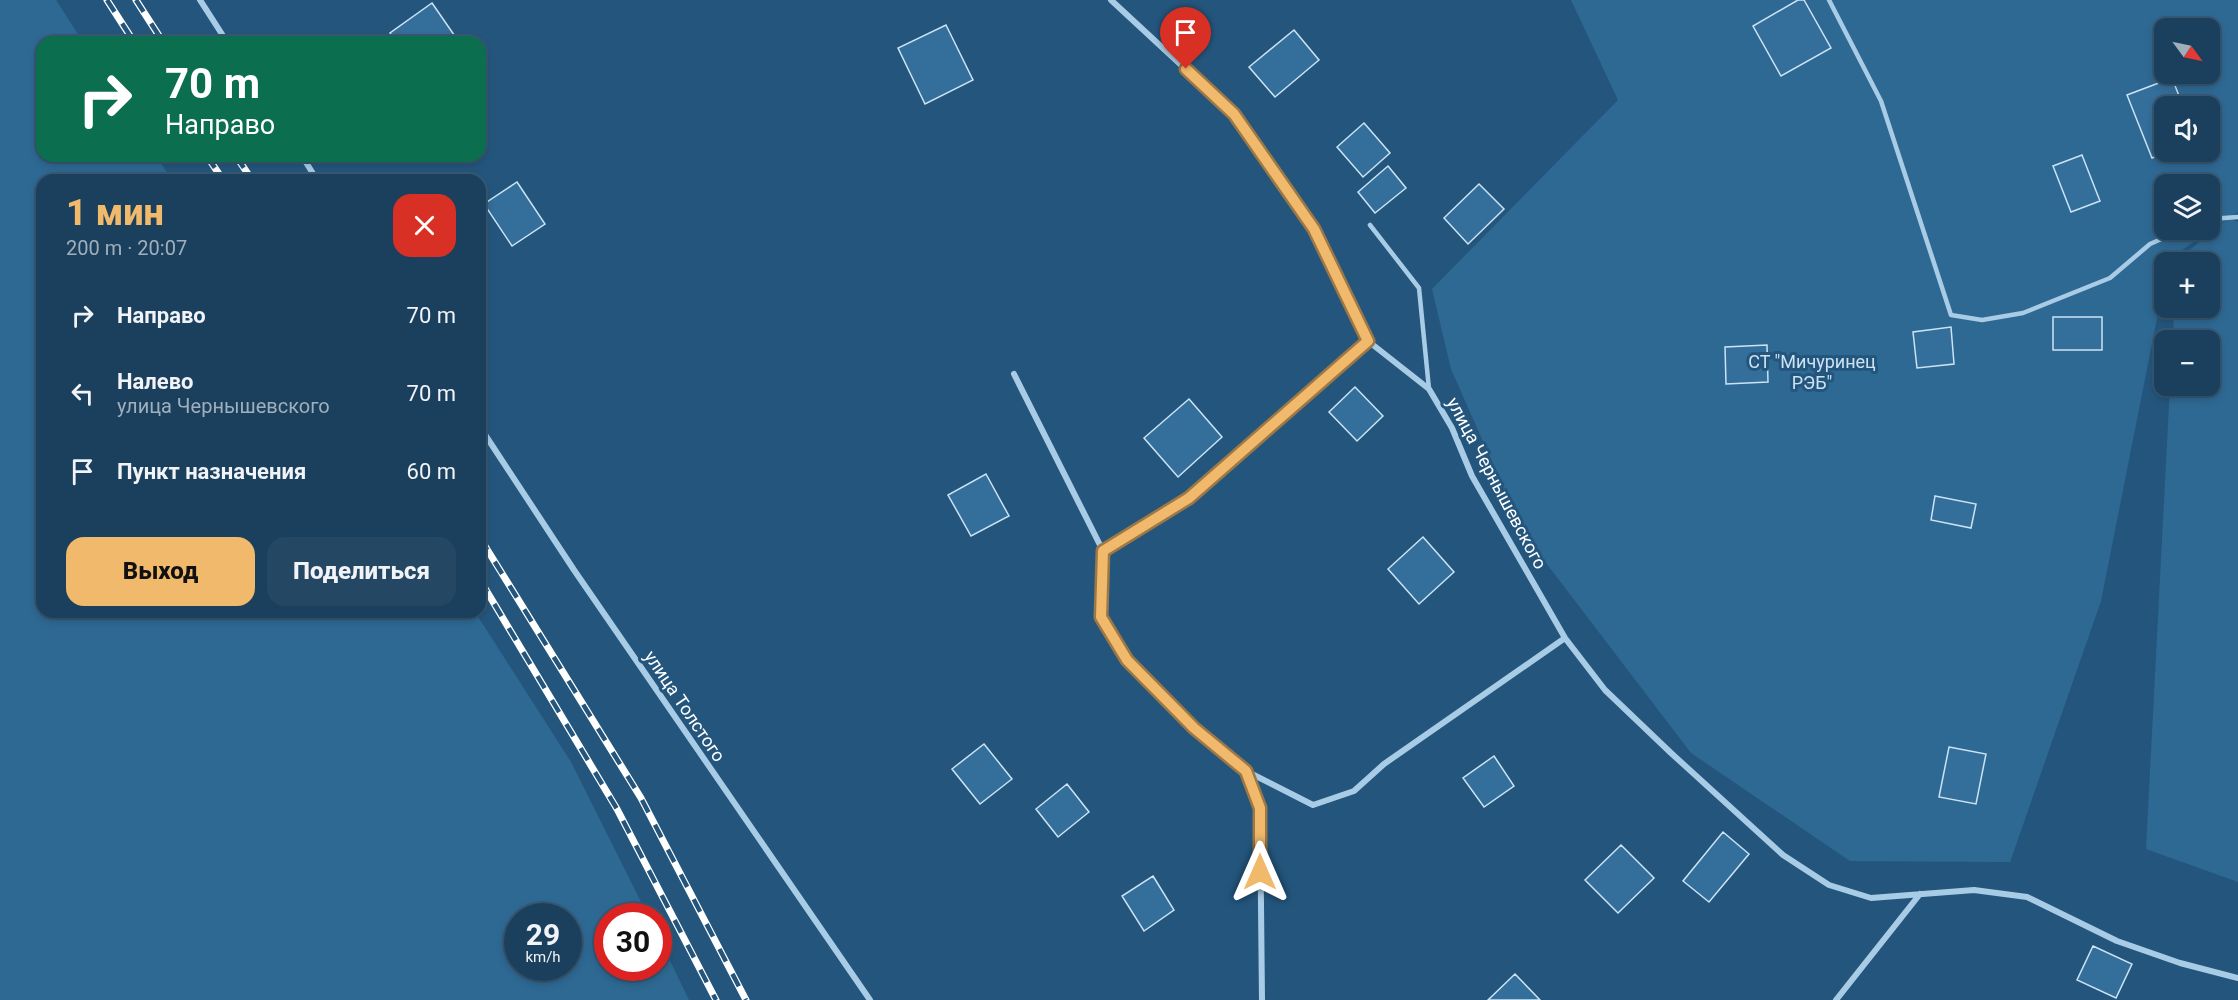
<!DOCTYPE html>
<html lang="ru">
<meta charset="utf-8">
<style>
body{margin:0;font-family:Roboto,sans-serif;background:#244764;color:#f1f3f6;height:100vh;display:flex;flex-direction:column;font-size:22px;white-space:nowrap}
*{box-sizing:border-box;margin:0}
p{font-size:20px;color:#a0afbc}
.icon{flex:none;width:33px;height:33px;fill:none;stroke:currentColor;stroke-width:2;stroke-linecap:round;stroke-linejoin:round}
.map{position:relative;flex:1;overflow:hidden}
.side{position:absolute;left:36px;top:174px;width:450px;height:444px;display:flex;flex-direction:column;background:#1b405e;border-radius:18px;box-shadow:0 3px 9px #0003,0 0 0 2px #395973}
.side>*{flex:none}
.top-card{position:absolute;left:36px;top:36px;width:450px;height:126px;border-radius:18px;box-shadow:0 3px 9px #0003,0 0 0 2px #395973;background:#0b6e4f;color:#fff;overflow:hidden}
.needle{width:39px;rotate:123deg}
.fabs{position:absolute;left:2154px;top:18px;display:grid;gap:12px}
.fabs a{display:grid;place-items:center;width:66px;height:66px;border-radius:12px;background:#1b405e;box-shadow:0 3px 9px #0003,0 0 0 2px #395973;font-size:30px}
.speed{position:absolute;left:504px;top:903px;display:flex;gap:12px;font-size:30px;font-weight:700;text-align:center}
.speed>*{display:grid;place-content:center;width:78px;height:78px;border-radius:50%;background:#1b405e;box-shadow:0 3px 9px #0003,0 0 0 2px #395973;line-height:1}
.speed small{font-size:15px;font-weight:400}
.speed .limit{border:9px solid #d22;background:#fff;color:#111}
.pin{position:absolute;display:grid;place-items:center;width:51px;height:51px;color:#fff;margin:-62px -26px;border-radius:50% 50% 50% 0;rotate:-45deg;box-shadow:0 0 6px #0007}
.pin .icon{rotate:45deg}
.me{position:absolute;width:66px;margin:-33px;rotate:0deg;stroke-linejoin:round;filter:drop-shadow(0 0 4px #0008)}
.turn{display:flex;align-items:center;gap:21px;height:126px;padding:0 30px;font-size:27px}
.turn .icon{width:78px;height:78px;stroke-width:2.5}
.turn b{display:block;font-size:42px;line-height:51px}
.round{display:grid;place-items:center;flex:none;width:63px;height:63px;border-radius:18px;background:#244764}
.summary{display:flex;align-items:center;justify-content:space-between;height:102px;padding:0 30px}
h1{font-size:36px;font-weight:800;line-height:45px;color:#f0b96b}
.primary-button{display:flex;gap:12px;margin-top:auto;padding:12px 30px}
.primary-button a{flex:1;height:69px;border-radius:18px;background:#f0b96b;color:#111;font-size:24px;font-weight:800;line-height:69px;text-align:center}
.primary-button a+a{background:#244764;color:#f1f3f6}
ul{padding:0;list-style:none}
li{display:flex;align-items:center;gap:18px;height:78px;padding:0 30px}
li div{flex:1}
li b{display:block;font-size:22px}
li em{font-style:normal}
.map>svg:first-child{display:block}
.green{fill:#2e6994;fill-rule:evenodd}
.building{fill:#346e9a;stroke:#cbe3f4;stroke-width:1.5}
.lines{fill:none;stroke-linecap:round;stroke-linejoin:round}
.lane{stroke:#a8cce5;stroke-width:4.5}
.street{stroke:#a8cce5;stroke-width:6}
.rail-casing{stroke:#fff;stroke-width:7}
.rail{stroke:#24567d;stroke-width:4.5;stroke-dasharray:14;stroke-linecap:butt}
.route-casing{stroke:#9c7846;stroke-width:15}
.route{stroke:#f0b96b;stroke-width:10}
.labels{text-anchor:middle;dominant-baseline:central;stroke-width:6;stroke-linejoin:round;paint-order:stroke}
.park-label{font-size:18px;fill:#cbe3f4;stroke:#24567d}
.street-label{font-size:18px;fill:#fff;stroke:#24567d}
</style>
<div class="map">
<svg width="2238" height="1000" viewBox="0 0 2238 1000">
<rect width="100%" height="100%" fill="#24567d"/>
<path class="green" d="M0,0H56L83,42H42V156H156L172,180H42V612H475L571,762L648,916H608V968H658L659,938L689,1000H0ZM518,916H568V968H518Z
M1571,0H2238V212L2230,218L2238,222V882L2146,849L2170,386H2210V340H2173L2174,308H2210V262H2177V260L2228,219L2170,258L2169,262H2164V283L2101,601L2010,862L1850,861L1691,753L1524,534L1451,369L1432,289L1618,100ZM2164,28H2210V74H2164ZM2164,106H2210V152H2164ZM2164,184H2210V230H2164Z"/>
<path class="building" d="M1798,0H1804L1831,48L1781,76L1753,26Z
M432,3L459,42H396L390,33Z
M946,25L973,80L925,104L898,48Z
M1294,30L1319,60L1275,97L1249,67Z
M2172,78L2183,106H2164V152H2168L2152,158L2127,95Z
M1364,123L1390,153L1363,177L1337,147Z
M2082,155L2100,201L2071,212L2053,166Z
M1388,166L1406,188L1375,213L1358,192Z
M517,182L545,224L512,246L484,204Z
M1479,184L1504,209L1468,244L1444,218Z
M2053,317H2102V350H2053Z
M1951,327L1954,364L1917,368L1913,332Z
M1767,345L1768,382L1726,384L1725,347Z
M1355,387L1383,416L1357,441L1329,412Z
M1189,399L1222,437L1178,477L1144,438Z
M986,474L1009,516L971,536L948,495Z
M1935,496L1976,504L1971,528L1931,520Z
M1423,537L1454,572L1419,604L1388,569Z
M984,744L1012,779L980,804L952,769Z
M1949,747L1986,754L1976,804L1939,797Z
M1494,756L1514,786L1484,807L1463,778Z
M1067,784L1089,812L1058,837L1036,809Z
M1723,832L1749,854L1709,902L1683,881Z
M1621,845L1654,878L1618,913L1585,880Z
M1153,876L1174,910L1144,931L1122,896Z
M2093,946L2132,964L2116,998L2077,980Z
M1515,974L1540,1000H1488Z"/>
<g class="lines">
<path class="lane" d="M1829,0L1881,101L1951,315L1982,320L2023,313L2110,278L2150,244L2182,230
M2210,219L2238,217
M1370,225L1419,288L1429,389"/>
<path class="street" d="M200,0L227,42
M1111,0L1234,114L1314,229L1368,341L1429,389L1452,428L1472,476L1565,638L1605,690L1671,753L1783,855L1829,885L1871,898L1974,890L2027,897L2117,941L2180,963L2238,978
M302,156L317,180
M1014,374L1103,551L1100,617L1127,660L1194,728L1246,771L1260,808L1262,1000
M480,427L574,570L870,1000
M1103,551L1189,498L1368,341
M1246,771L1313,805L1354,791L1384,764L1565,638
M1836,1000L1920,894"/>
<defs>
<path id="rail" d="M107,0L134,42
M136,0L163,42
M207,156L223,180
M236,156L252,180
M480,538L641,798L746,1000
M480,580L617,809L716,1000"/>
</defs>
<use href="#rail" class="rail-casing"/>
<use href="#rail" class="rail"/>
</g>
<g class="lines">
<defs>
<path id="route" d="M1186,69L1234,114L1314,229L1368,341L1189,498L1103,551L1101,617L1127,660L1194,728L1246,771L1260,808V872"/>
</defs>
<use href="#route" class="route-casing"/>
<use href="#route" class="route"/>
</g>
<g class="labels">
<g class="park-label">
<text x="1812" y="361">СТ "Мичуринец<tspan x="1812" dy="21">РЭБ"</tspan></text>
</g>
<g class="street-label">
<text transform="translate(1497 483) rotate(62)">улица Чернышевского</text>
<text transform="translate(685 706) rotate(56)">улица Толстого</text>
</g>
</g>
</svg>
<div class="fabs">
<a><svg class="needle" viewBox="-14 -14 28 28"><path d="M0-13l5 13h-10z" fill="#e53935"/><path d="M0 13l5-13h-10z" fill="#a0afbc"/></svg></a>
<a><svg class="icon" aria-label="sound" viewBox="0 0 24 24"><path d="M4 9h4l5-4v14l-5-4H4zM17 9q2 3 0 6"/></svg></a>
<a><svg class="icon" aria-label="layers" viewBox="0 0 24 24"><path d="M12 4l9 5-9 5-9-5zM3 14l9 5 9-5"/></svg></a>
<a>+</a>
<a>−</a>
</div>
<div class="speed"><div>29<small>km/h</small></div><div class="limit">30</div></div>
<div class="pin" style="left:1186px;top:69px;background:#d93025"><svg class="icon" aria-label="arrive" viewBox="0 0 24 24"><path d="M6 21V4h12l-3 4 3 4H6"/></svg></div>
<svg class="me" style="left:1260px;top:872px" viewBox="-20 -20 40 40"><path d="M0-17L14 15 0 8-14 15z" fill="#f0b96b" stroke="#fff" stroke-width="4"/></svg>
<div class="top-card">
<div class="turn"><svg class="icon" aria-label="right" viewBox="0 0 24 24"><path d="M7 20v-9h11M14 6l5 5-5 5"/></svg><div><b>70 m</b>Направо</div></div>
</div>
<section class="side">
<div class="summary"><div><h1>1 мин</h1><p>200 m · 20:07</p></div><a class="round" style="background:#d93025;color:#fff"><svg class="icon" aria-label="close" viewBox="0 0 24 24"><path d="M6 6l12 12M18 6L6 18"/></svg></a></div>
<ul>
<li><svg class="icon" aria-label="right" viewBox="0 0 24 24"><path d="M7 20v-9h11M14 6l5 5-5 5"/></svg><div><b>Направо</b></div><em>70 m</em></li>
<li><svg class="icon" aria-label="left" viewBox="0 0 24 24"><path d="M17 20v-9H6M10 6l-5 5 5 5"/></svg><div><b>Налево</b><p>улица Чернышевского</p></div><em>70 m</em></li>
<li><svg class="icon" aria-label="arrive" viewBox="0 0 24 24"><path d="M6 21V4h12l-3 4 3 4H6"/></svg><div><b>Пункт назначения</b></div><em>60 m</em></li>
</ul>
<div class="primary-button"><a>Выход</a><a>Поделиться</a></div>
</section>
</div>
